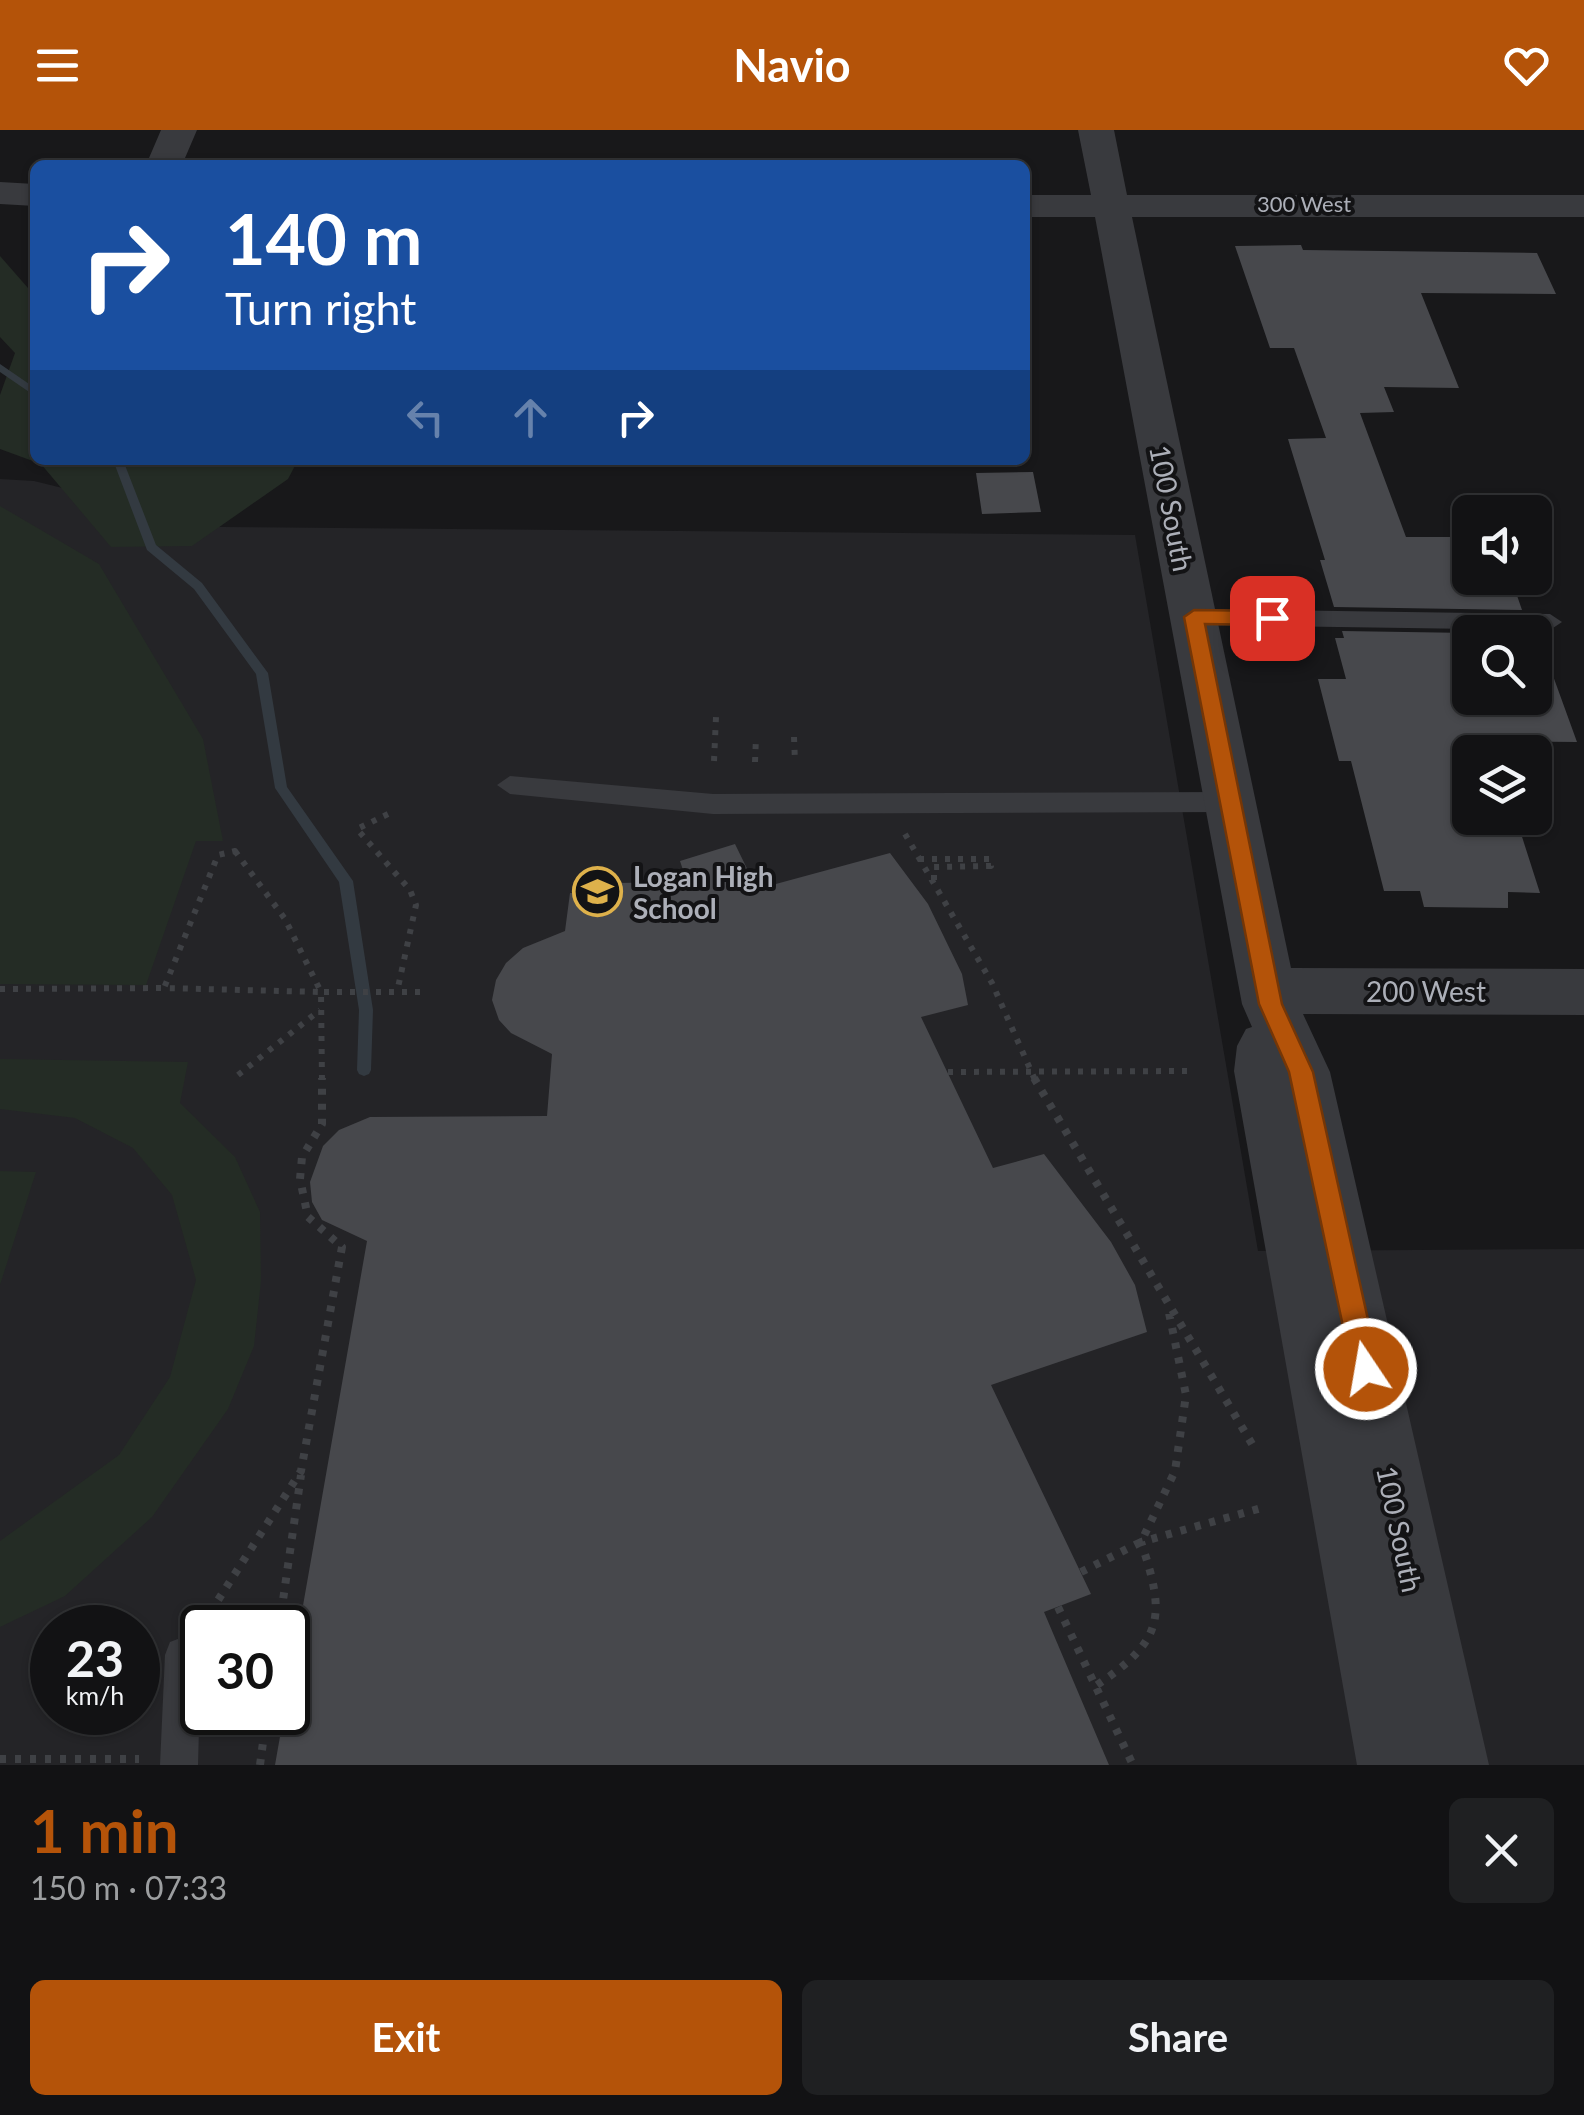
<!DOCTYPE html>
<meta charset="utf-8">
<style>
body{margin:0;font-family:Lato,sans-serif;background:#1f2022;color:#f1f3f6;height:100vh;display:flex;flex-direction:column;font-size:38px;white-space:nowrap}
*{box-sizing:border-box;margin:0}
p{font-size:32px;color:#9c9ea0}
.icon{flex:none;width:55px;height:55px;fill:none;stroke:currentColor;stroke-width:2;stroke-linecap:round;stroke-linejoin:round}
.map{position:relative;height:1635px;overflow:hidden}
.panel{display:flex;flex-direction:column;background:#121214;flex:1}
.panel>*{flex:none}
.hud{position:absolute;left:30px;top:30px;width:1000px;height:305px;border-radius:15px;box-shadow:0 2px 8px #0004,0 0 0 2px #313234;background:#1a4fa0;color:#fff;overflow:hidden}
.controls{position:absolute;left:1452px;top:365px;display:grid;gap:20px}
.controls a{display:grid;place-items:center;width:100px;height:100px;border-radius:15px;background:#121214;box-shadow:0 2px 8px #0004,0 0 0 2px #313234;font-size:50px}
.speed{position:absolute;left:30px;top:1475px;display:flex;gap:20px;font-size:50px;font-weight:700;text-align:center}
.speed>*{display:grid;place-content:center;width:130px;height:130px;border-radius:50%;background:#121214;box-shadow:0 2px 8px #0004,0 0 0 2px #313234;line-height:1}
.speed small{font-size:25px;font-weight:400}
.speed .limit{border:5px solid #111;border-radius:15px;background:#fff;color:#111}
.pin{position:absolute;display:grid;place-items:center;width:85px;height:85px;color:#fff;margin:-42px;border-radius:20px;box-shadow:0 5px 15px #0006}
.me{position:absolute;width:110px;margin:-55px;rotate:348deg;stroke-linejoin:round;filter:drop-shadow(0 0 8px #0008)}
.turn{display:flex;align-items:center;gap:35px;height:210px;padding:0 30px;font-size:45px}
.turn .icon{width:130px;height:130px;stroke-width:2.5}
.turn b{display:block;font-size:70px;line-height:85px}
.lanes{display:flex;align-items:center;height:95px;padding:0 30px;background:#0003;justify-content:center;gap:50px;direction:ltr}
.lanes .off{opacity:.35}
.round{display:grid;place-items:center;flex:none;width:105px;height:105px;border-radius:15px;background:#1f2022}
.head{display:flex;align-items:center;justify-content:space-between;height:170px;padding:0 30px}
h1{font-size:60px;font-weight:700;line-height:75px;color:#b45309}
.action{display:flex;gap:20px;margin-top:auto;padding:20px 30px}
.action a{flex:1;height:115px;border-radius:15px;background:#b45309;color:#fff;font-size:40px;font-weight:700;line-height:115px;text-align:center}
.action a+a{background:#1f2022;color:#f1f3f6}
header{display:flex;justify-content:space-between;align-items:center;height:130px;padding:0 30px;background:#b45309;color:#fff;font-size:45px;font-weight:700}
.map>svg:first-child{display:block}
.built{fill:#242427;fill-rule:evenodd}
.green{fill:#242c25}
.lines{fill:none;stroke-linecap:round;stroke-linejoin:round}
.stream{fill:#333a41;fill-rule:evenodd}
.building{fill:#47484c}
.path-far1{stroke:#3f4145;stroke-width:6;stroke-dasharray:5 8;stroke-linecap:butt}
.path{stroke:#3f4145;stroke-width:8;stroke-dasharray:6 9;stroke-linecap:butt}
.lane{fill:#393a3e;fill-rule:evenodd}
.street{fill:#393a3e;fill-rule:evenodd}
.route{fill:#b45309;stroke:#753606;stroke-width:2.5}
.labels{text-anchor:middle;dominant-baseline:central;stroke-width:8;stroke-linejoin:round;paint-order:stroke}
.far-street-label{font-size:22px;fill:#acafb8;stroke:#131315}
.street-label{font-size:28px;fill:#acafb8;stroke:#131315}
.poi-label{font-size:28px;font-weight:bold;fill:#acafb8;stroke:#131315;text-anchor:start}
</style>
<header><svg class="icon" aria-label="menu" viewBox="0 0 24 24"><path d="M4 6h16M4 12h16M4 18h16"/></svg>Navio<svg class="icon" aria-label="heart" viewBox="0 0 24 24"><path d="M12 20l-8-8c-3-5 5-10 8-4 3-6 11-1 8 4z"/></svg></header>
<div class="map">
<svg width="1584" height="1635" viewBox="0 0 1584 1635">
<rect width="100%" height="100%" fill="#18181a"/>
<path class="built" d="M0,349L34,351L221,397L1135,405L1258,1121L1584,1119V1635H0ZM52,1498H138V1582H52ZM202,1498H288V1582H202Z"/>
<path class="green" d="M0,126L35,166V330H298L288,349L192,416L111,417L41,334L0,319V265L15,223L0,207Z
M0,376L99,434L203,609L223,711H196L146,855L0,854Z
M0,929L188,932L180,973L235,1027L260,1082L261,1151L254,1216L228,1279L152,1387L65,1466L0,1497V1411L119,1325L170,1247L196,1150L172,1065L133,1018L75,988L0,979Z
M0,1041L36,1042L0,1155Z"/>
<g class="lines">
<path class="stream" d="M0,234L35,258V266L0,242Z
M113,330H123L156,415L202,453L268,543L287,657L353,751L373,880L371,940L369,944L364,946L359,944L357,940L359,880L339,752L275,658L256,544L194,459L147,420Z"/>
</g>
<path class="building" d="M1301,115L1303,120L1537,123L1556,164L1421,163L1459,258L1384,257L1394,282L1360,283L1406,407H1470V448H1511L1522,480L1334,477L1320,430H1325L1288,309L1326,308L1294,218H1270L1235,116Z
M1033,342L1041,382L982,384L976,343Z
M1342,501L1470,503V568H1535V510H1540L1577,612L1491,611L1495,622H1470V688H1516L1540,763L1508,762V778L1424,777L1420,761H1384L1351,631H1339L1318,549H1346L1335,508H1344Z
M735,714L757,759L890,723L928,774L962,844L968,875L921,887L993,1038L1044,1024L1111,1112L1135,1155L1147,1202L991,1255L1091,1464L1044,1482L1109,1635H275L367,1111L322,1090L312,1072L310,1052L323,1016L339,1000L370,987L547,986L552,924L511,903L499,890L492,870L496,850L506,833L523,818L565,801L570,763L613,764L614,753L687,752L680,731Z"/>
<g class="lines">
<path class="path-far1" d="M794,607L795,632
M714,631L716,587
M755,632L756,607
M388,684L357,699L410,760L416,775L397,862
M905,704L992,853L1035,950
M235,721L285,789L321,862L164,858L218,725Z
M919,729H990L991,736L934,737V751
M0,859L164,858
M948,942L1187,941
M238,945L320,880
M322,950L321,862H422"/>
<path class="path" d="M1034,948L1255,1319
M1081,1442L1141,1412L1175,1341L1186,1265L1168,1178
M1058,1477L1133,1635
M202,1495L301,1341L342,1117L308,1087L300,1049L302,1027L322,994V948
M279,1498L301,1345
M1097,1555C1164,1510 1166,1486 1141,1412L1265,1377
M0,1629H139
M260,1635L267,1582"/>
<path class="lane" d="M1194,479L1550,484L1562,492L1550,500L1194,495L1182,487Z
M510,646L713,664L1230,662L1243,672L1230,682L713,684L510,664L497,655Z
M183,1507L196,1512L201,1525L198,1635H160L165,1525L170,1512Z"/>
<path class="street" d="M161,0H197L182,35H146Z
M1078,0H1114L1127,65H1584V87H1132L1291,838L1584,839V885L1303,884L1330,942L1489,1635H1357L1234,941L1237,916L1246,899L1252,897L1242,874L1095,87H1025V65H1091Z
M0,52L35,54V76L0,74Z"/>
</g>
<path class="route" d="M1194,480L1272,481L1281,488L1272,495L1205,494L1282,874L1313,942L1379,1239L1375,1248L1366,1252L1356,1248L1352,1239L1289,942L1259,874L1184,487Z"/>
<defs>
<symbol id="school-ring" viewBox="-11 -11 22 22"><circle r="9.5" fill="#131315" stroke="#deb14b" stroke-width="1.5"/><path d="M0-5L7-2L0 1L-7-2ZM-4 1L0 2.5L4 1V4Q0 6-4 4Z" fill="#deb14b"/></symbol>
</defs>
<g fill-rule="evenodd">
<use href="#school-ring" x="570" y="734" width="55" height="55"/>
</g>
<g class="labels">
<g class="far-street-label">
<text x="1304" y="73">300 West</text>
</g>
<g class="street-label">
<text transform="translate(1172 378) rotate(79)">100 South</text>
<text x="1426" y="861">200 West</text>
<text transform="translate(1400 1399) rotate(78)">100 South</text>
</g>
<g class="poi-label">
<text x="633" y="746">Logan High<tspan x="633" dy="32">School</tspan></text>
</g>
</g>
</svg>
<div class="controls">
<a><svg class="icon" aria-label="sound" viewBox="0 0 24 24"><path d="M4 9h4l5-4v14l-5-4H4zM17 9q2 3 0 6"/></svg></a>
<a><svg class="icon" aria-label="search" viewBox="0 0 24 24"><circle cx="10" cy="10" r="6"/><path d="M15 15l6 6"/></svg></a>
<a><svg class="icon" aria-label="layers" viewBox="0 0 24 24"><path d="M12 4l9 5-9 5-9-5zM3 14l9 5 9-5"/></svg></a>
</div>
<div class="speed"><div>23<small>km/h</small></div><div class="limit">30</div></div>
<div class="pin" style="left:1272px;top:488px;background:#d93025"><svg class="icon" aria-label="arrive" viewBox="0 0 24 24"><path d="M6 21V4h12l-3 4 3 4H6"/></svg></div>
<svg class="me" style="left:1366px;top:1239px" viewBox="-20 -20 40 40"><circle r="17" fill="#b45309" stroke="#fff" stroke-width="3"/><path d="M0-11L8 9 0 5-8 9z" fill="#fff"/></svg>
<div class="hud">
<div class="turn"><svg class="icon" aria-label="right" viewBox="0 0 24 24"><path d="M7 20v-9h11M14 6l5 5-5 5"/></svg><div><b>140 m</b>Turn right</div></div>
<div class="lanes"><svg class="icon off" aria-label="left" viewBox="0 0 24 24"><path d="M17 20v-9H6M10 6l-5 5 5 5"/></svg><svg class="icon off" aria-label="ahead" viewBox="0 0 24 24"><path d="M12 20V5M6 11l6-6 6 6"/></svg><svg class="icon" aria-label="right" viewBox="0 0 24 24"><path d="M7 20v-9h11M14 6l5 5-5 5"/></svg></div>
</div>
</div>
<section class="panel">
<div class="head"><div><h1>1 min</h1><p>150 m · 07:33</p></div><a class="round"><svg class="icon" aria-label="close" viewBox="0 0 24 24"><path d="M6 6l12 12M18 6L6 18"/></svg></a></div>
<div class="action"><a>Exit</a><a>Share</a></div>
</section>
